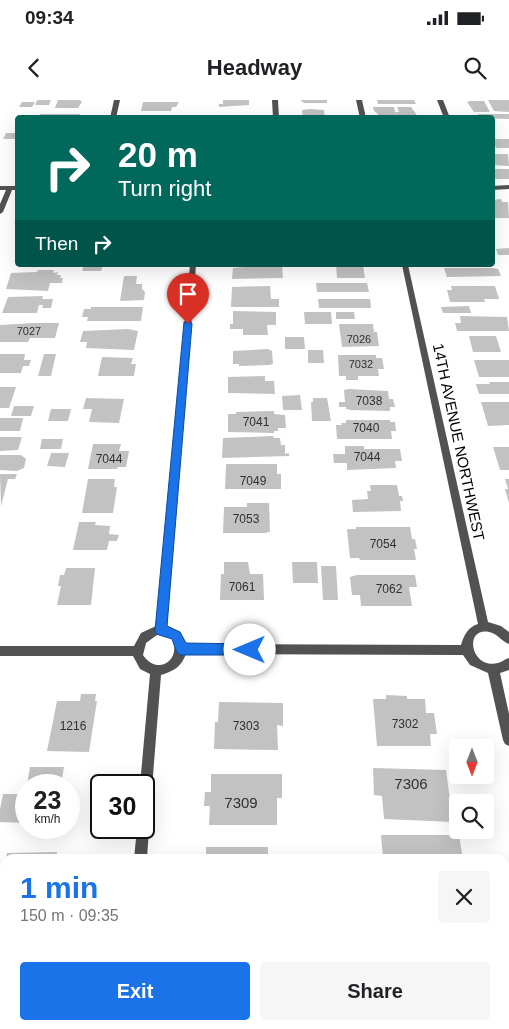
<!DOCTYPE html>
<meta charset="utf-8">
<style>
body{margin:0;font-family:Helvetica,sans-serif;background:#f6f6f6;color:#202124;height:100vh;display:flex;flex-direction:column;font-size:19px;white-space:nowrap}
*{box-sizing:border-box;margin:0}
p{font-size:16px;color:#757577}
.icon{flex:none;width:28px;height:28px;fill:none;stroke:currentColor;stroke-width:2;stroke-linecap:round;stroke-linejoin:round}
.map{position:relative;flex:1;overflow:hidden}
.panel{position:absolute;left:0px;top:754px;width:510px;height:176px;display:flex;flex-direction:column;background:#fff;border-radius:15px 15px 0 0;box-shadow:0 5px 20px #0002}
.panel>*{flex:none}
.hud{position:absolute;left:15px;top:15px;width:480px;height:152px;border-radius:5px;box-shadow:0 5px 20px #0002;background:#00695c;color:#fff;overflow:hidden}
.needle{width:32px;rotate:180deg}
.buttons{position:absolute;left:449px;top:639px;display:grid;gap:10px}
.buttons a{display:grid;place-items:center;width:45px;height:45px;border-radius:5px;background:#fff;box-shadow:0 5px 20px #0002;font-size:25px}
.speed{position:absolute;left:15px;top:674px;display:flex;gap:10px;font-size:25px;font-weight:700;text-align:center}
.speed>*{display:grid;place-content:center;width:65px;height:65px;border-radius:50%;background:#fff;box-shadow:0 5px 20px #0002;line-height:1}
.speed small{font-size:12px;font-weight:400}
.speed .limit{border:2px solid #111;border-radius:8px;background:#fff;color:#111}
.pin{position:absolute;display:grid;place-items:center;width:42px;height:42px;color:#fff;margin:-51px -21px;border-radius:50% 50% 50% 0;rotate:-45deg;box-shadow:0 0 5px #0007}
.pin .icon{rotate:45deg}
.me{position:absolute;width:55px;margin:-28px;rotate:270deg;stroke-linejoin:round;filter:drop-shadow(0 0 4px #0008)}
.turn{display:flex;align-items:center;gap:18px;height:105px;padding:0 20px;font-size:22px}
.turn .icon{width:65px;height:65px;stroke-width:2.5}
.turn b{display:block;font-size:35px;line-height:42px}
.then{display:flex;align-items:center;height:48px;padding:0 20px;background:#0003;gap:10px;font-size:19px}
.round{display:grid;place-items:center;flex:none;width:52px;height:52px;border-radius:5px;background:#f6f6f6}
.headline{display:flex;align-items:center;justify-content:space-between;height:85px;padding:0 20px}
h1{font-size:30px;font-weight:700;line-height:38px;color:#1a73e8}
.action{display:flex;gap:10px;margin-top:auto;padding:10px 20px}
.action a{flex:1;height:58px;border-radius:5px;background:#1a73e8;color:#fff;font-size:20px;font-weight:700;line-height:58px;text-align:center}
.action a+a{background:#f6f6f6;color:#202124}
.status{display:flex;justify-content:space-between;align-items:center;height:35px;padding:0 25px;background:#fff;direction:ltr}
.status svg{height:14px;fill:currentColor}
header{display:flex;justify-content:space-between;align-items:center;height:65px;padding:0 20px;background:#fff;font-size:22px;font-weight:700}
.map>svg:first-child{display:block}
.building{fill:#c2c2c2}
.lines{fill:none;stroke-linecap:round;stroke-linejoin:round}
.lane{fill:#525252;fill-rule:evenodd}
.street{fill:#525252;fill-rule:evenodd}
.route{fill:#1a73e8;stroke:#114b97}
.labels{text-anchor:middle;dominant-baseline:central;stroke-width:4.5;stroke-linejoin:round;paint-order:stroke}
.far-number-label{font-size:11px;fill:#303030}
.number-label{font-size:12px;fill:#303030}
.street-label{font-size:15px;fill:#000;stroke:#fff}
.near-number-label{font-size:15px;fill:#303030}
</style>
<div class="status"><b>09:34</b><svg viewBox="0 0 49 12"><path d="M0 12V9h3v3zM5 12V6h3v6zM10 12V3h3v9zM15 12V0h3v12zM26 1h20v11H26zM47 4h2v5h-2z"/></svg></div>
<header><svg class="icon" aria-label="back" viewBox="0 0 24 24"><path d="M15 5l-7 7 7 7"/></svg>Headway<svg class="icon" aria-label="search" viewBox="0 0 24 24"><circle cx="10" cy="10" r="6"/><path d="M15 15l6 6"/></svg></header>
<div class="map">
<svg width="509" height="929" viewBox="0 0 509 929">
<rect width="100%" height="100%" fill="#fff"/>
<path class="building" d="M37,0H51L49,5H35Z
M58,0H80L82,2L78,8H55Z
M223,0H249V5L219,7V4H223Z
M300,0H327V3H304Z
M377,0H414L416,4H378Z
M488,0H509V12L494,11Z
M470,1H484L490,12H474L467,2Z
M22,2H35L32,7H19Z
M143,2H179L176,7H172L171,11H141Z
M373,7H394L396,18H376L378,14L374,11Z
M397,7H411L419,18H401L400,15H396L395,12H399Z
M310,9L324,10L325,18H303L302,10Z
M40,14H80L79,18H39Z
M478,14H509V19L479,18Z
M6,33H18V35L16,39H3Z
M492,39H509V48H496Z
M492,54H508L509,66L492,65Z
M492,69H509V79H492Z
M501,99L502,102H508L509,118H492V100Z
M509,148V155H498L496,149Z
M84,165H103L101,171H82Z
M336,165H363L365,178H337Z
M256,166H282L283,178L232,179L233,168Z
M444,168H493L498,169L501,176L447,177Z
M38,170H54L53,173L58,172L57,175H61L60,178H63L62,183H50L48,191L6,189L11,173L37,172Z
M124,176H137L136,184H142V189L145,192L144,200L120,201Z
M316,183H367L369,192H317Z
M270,186L271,199H279V207H231L232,187Z
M451,186H495L499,199H484L485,202H450L447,190H452Z
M43,196L42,199H53L51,208H42L43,205H39L37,213H2L8,197Z
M318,199H370L371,208H319Z
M469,206L471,213H443L441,207Z
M91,207H143L141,221H87L88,217H82L84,209H91Z
M233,211L276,212V225H267L268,235H243V229H230V224H233Z
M304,212H331L332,224H305Z
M336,212H354L355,219H336Z
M460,216L507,217L509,231H457L455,223H461Z
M33,223H59L55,238H30L28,242H0V225Z
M339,224H373L374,232H377L379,246L342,247Z
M128,229L138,231L134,250L86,248L87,242H80L83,231Z
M469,236H496L501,252H473Z
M285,237H304L305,249H285Z
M268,249L272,251L273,264L269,265L239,266V264H233V251Z
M308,250H323L324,263H308Z
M0,254H25L24,260H31L29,266H23L21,273H0Z
M44,254H56L51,276H38Z
M338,255H376V258H382L384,269H378L379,276H358V280H346V276H339Z
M102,257L133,258L131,264H136L134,276H98Z
M474,260H509V277H479Z
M265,276V281H274L275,294L228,293V277Z
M489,282H509V294H479L476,284H490Z
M0,287H16L9,308H0Z
M349,289L388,291L389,299H393L395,307H390V311L351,310L346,309V307H339V302H345L344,290Z
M300,295L302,310H283L282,296Z
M86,298L124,299L119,323L89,322L92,309H83Z
M313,298H327L331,321H312L311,302H313Z
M481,302H509V325L488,326Z
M14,306H34L31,316H11Z
M51,309H71L68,321H48Z
M274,311V314L285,315L286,328H278V331H274V333L228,332V314H236V312Z
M0,318H23L20,331H0Z
M346,320H390V322H395L396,331H391L392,339H337L336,325H342L341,323H346Z
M273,336L274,338H280L281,345H285V354L289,353V356L222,358L223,338Z
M0,337H22L18,350L0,351Z
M42,339H63L61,349H40Z
M93,344H121L119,351H129L126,367H118L117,369H88Z
M345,346H364V349H400L402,361H395L396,368L347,370V363H334L333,354H345Z
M493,347H509V370H500Z
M51,353H69L65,367L47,366Z
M0,355H21L26,359L24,368L17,371L0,370Z
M226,364H277V374H281V389H225Z
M0,374H17L15,379H8L1,406Z
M88,379H115L114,387H117L113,413H82Z
M505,379H509V403L505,389H508Z
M370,385H397L399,396H402L403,401H400L401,411L353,412L352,400L368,399L367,391H371Z
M247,403H269L270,432H267V433H223L224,407H247Z
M79,422H96L95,425L110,426L109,434L119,435L117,441H109L107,450H73Z
M356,427H410L412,439H415L417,449H414L416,460H360L359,458H350L347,429H356Z
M224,462H248L250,474H263L264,500H220L221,474H224Z
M292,462H317L318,483H293Z
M321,466H336L338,500H323Z
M66,468H95L91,505H57L61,486H58L60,475H64Z
M357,475H415L417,487H409L412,506H361L360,495H352L350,477Z
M81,594H96L95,601H97L89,652L47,651L57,601H80Z
M386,595L407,596V599H425L426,613H434L437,634H430L431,646H377L373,599H386Z
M219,602L283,603V626L277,625L278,650L214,649L215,622H218Z
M30,667H64L61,685H27Z
M373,668L446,670L453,722L384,719L382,696L374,695Z
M211,674H282V698H277V725H209L210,706H204L205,692H211Z
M3,694H26V723L0,722V709Z
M381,735H459L463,759H383Z
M206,747H268V755H290V759H206Z
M57,752L56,759H6L7,753Z
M4,768L5,799H0V791Z
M4,840L5,903L0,904V854H2Z
M201,925H266V929H201Z"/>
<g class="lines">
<path class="lane" d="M356,0H362L366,18H360Z"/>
<path class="street" d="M114,0H120L116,18H110Z
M272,0H278L279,18H273Z
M437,0H443L450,18H444Z
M509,85V89L492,90V86Z
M0,86H18V90H12L3,112L0,114V104L6,90H0Z
M190,165H196L167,526L180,532L185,544L461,545C464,535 468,527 478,524L402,165H408L488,522L501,526L509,532V544C501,541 497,533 489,532C463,527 471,570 498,563C502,562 505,559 509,558V570L500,573L509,614V646L505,644L503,640L488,573L470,565L463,555L186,554C181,567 174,571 161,575L150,713L148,717L144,719V685H140L150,574L140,569L133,556H0V546H134L141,533L156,526ZM157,535H164L172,538C182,561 157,576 143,555L146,543Z
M144,722L147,724L149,728L147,759H134L137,728H144Z
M118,925H132V929H118Z"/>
</g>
<path class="route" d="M184,222H191L192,224L167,526L180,532L186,543L250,544L254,546L256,550L254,554L250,555H181L177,553L172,539L156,534L155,530Z"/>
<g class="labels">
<g class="far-number-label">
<text x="29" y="231">7027</text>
<text x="359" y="239">7026</text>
<text x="361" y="264">7032</text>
</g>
<g class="number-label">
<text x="369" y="301">7038</text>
<text x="256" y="322">7041</text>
<text x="366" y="328">7040</text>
<text x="367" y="357">7044</text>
<text x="109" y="359">7044</text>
<text x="253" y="381">7049</text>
<text x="246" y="419">7053</text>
<text x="383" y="444">7054</text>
<text x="242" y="487">7061</text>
<text x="389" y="489">7062</text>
<text x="405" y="624">7302</text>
<text x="73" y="626">1216</text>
<text x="246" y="626">7303</text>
</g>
<g class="street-label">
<text transform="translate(459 342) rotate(78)">14TH AVENUE NORTHWEST</text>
</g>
<g class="near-number-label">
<text x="411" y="683">7306</text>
<text x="241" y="702">7309</text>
</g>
</g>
</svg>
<div class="buttons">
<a><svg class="needle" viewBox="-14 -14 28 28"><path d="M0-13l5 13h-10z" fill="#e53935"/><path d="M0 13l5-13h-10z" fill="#757577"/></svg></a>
<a><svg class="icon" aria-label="search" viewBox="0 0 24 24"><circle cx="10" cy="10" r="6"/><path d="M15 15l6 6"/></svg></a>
</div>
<div class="speed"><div>23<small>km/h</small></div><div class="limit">30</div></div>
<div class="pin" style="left:188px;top:224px;background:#d93025"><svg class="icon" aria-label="arrive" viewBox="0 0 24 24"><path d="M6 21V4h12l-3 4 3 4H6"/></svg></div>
<svg class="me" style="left:250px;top:550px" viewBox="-20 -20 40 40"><circle r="19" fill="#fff"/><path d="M0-13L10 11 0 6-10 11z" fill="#1a73e8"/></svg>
<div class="hud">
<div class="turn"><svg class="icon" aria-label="right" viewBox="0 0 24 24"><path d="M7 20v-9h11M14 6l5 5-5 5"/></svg><div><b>20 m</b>Turn right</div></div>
<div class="then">Then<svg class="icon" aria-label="right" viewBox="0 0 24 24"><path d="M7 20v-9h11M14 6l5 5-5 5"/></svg></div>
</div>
<section class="panel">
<div class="headline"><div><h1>1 min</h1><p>150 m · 09:35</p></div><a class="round"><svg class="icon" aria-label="close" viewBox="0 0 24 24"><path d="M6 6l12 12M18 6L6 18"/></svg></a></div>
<div class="action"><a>Exit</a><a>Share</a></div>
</section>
</div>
